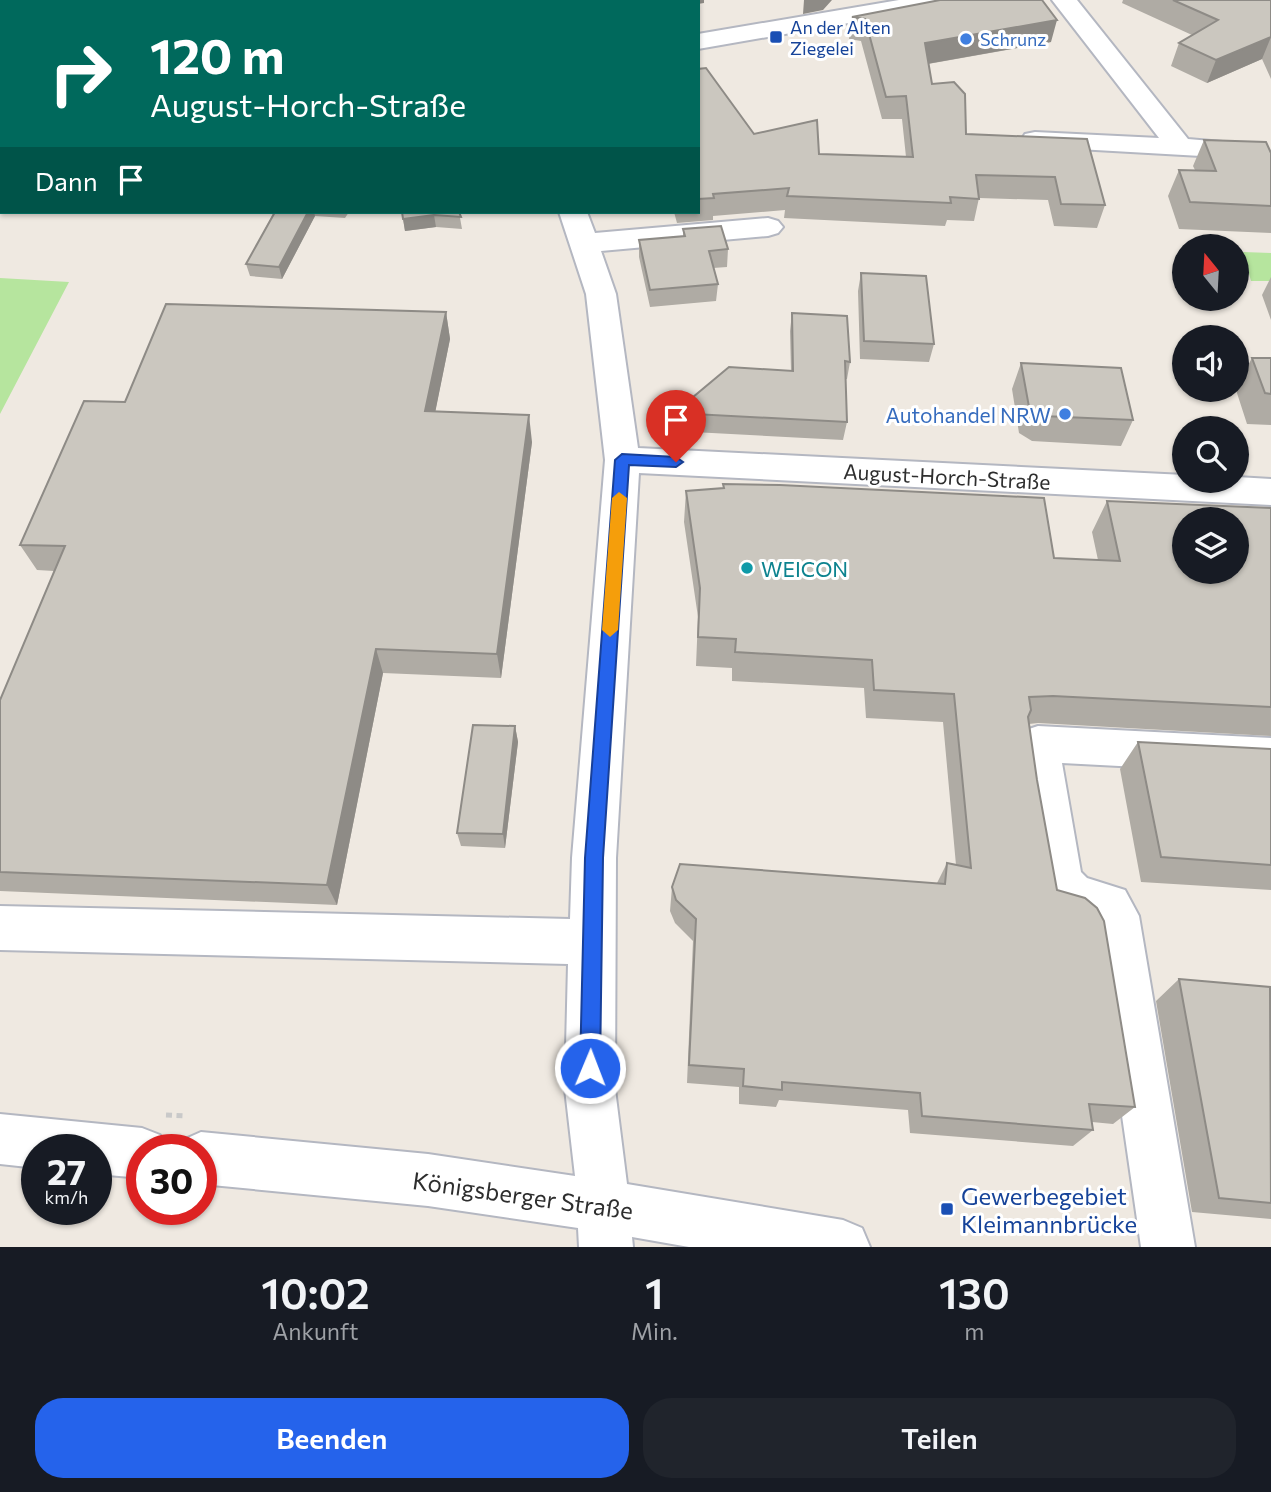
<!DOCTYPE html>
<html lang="de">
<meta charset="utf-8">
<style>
body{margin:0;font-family:Commissioner,sans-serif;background:#20242c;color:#f1f3f6;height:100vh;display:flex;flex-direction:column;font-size:26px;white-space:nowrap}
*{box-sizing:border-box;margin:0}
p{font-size:23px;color:#9ea1a6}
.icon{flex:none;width:38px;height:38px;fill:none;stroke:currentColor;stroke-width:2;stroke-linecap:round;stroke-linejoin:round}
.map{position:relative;height:1247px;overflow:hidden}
.details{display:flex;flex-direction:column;background:#171b24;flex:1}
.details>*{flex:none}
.banner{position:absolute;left:0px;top:0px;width:700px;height:214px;box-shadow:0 2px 5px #0004;background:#00695c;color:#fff;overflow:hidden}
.needle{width:46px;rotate:342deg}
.buttons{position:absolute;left:1172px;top:234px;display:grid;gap:14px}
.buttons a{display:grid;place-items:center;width:77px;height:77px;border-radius:50%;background:#171b24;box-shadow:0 2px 5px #0004;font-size:35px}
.speed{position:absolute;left:21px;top:1134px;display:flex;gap:14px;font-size:35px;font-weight:700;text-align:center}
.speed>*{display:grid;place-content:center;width:91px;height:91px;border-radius:50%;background:#171b24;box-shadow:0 2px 5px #0004;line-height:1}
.speed small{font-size:18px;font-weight:400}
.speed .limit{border:10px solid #d22;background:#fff;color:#111}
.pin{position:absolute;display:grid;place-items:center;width:60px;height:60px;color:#fff;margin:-72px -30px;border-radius:50% 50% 50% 0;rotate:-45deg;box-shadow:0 0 7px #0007}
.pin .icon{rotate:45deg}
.me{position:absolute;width:77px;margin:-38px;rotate:1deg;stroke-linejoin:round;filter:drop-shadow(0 0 5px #0008)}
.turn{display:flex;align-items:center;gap:24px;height:147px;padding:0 35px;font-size:32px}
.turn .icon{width:91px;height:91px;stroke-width:2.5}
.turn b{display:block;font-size:49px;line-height:60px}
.then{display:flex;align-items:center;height:66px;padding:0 35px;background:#0003;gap:14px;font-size:26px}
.eta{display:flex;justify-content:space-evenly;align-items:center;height:119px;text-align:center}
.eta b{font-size:42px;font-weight:600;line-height:49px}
.action{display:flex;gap:14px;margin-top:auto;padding:14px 35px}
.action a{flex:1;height:80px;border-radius:28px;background:#2563eb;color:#fff;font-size:28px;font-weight:600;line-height:80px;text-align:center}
.action a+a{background:#20242c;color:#f1f3f6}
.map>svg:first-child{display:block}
.green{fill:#b6e59e}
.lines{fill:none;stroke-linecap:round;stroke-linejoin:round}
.minor-casing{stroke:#b4b7c1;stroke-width:4}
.path{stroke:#c9c9c9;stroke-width:5;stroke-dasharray:6 4.5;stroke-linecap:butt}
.minor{fill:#fff;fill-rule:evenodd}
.wall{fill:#afaba4}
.shaded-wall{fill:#8e8b86}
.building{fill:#cbc7bf;stroke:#8e8b86;stroke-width:2;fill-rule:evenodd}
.route{fill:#2563eb;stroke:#184099;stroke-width:2}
.slow{fill:#f59e0b}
.transit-dot{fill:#1a4fb4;stroke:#fff;stroke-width:2.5}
.shop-dot{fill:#3f7fe0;stroke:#fff;stroke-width:2.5}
.culture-dot{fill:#0f9aa8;stroke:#fff;stroke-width:2.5}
.labels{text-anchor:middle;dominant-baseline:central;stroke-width:6;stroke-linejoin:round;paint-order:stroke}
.far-transit-label{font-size:18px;fill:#164399;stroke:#fff;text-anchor:start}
.far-shop-label{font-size:18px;fill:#366cbe;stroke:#fff;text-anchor:start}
.shop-label{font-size:21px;fill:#366cbe;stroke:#fff;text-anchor:end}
.street-label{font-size:21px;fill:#2e2e2e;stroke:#fff}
.culture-label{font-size:21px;fill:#0d838f;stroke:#fff;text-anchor:start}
.near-street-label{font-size:24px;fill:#2e2e2e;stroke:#fff}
.near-transit-label{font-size:24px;fill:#164399;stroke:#fff;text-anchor:start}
</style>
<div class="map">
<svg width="1271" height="1247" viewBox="0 0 1271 1247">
<rect width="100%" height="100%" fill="#efe9e1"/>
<path class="green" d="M1243,252L1271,253V281H1251Z
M0,278L69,282L0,414Z"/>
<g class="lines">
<defs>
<path id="minor" d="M54,0H79L53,2Z
M310,0H345L346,2H311Z
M899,0H953L949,5L941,7L698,49V34Z
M1052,0H1077L1188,139L1246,144L1250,150L1246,156L1236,158L1025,146L1021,140L1025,134L1035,132L1159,138Z
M559,212H587L595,233L768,218L778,221L783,227L778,233L768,236L601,251L616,294L638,448L1185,475V481H1237V477L1271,479V505L639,473L616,858L615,1089L627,1184L843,1220L862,1228L870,1247H689L632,1237L633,1247H579L578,1228L428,1206L201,1184V1150H179L183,1140L201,1132L428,1154L575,1176L565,1089L568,964L0,950V906L570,919L572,858L605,460L586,294Z
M1038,726L1271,738V774L1062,763L1081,872L1087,878L1125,890L1139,916L1195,1247H1141L1094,922C1082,919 1063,916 1054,907C1030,883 1023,780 1017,744L1023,731Z
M0,1114L142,1128L160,1135L166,1150H142V1178L96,1174V1150H37V1168L0,1164Z"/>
</defs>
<use href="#minor" class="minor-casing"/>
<path class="path" d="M166,1115L185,1116"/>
<use href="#minor" class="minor"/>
</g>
<path class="wall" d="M534,0H591L592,2H535Z
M1123,0H1271V79L1262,59L1207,83L1171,66L1179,43L1192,35L1122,3Z
M852,17L1051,42L928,64L932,84L966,134L1087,139L1105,205L1097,228L1054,226L1048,200L979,198L974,221L947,220L945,226L784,218L785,210L713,216V220L677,223L674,212H698V69L754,134L819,154L906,157L902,119H882L861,41L849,39Z
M1204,140L1271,153V233L1179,229L1168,196L1179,170H1195L1193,166Z
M271,212H349L345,218L315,216L282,279L250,276L246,264L274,212Z
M402,212H459L462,229L436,227L405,231Z
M683,229L728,249L727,267L713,268L718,284L716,301L650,307L639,257V240L683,236Z
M861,273L934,344L929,362L860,359L858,291Z
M1271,277V320L1262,295Z
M446,312L450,339L435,412L532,442L501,678L383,673L337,905L0,891V700L54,571L37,570L20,545L125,402Z
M792,313L850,362L847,379H845L847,422L843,440L674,431V413L791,371L790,331Z
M1252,358H1271V425L1247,424L1236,390H1237V386Z
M1021,363L1133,420L1121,446L1032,441L1019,433L1012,389Z
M723,484L1054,558L1098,560L1092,532L1107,501L1271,508V736L1038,723L1029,724L1037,780L1057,890L1135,1107L1113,1124L1092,1122L1093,1130L1073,1146L910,1133L908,1110L779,1100L776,1107L739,1104V1087L687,1083L693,941L675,923L670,911L672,887L937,883L947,863L956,865L943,722L866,718L864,688L732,681V668L696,666L698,617L684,522L686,491L723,489Z
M515,726L518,742L505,848L461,846L457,833Z
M1138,742L1271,749V890L1141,882L1120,769Z
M1179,979L1271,989V1219L1192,1212L1156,1001Z"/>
<path class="shaded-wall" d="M667,0H704V3L698,4V2H667Z
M804,0H832L823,10L803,14Z
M1057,20L1051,42L921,65L925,43Z
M2,29V55L0,57V31Z
M1271,37L1262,59L1207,83L1216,60Z
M308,212H314L315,216L282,279L279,267Z
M434,215L436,227L405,231L403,219Z
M446,312L450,339L430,438L425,411Z
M529,415L532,442L501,678L497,654Z
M376,649L383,673L337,905L327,885Z
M515,726L518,742L505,848L503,834Z"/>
<path class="building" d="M0,0H33L55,2H2V29L0,31Z
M85,0H233L232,2H83Z
M545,0H591L592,2H547Z
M940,0H1042L1057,20L925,43L932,84L954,82L965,94L966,134L1087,139L1105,205L1061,204L1055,177L976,175L979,199L950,197L951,203L787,196L789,188L713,194L714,198L698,199V69L706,68L754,134L817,120L819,154L913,157L906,96L886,97L865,19L852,17Z
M1173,0H1271V37L1216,60L1179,43L1218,20Z
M1204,140L1266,142L1271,153V206L1190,202L1179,170L1216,171Z
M275,212H308L279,267L246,264Z
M402,212H459L461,217L434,215L403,219Z
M721,226L728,249L709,251L718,284L650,290L639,240L685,236L683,229Z
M861,273L926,276L934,344L864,341Z
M166,304L446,312L425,411L529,415L497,654L376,649L327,885L0,872V700L65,546L20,545L84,401L125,402Z
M792,313L847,316L850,362L845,361L847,422L674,413L729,367L793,371Z
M1252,358H1271V394L1265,393Z
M1021,363L1121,368L1133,420L1042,416L1029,407Z
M723,484L780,485L1044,498L1054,558L1120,561L1107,501L1271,508V707L1053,696L1029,697L1031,710L1028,717L1037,780L1057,890L1085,898L1097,908L1104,921L1135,1107L1089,1104L1093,1130L922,1116L920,1093L782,1082V1090L743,1086L744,1069L689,1065L696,919L676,900L672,887L680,864L945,884L947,863L971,868L954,694L874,690L872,660L735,652L736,639L698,637L700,588L686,491L724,488ZM1185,520H1237V572H1185Z
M473,725L515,726L503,834L457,833Z
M1138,742L1271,749V865L1161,857Z
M1179,979L1270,987L1271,1203L1219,1198Z"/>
<path class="route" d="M622,454L676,457L683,462L676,467L629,465L603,858L600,1068L597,1075L590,1078L583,1075L580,1068L585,858L615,460Z"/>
<path class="slow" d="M619,492L627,498L618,630L610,637L602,630L612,498Z"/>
<g class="transit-dot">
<rect x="769" y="30" width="14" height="14" rx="3.5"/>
<rect x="940" y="1202" width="14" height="14" rx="3.5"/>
</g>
<g class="shop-dot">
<circle cx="966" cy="39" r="7"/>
<circle cx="1065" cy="414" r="7"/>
</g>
<circle class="culture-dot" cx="747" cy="568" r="7"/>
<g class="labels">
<g class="far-transit-label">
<text x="790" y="27">An der Alten<tspan x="790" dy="21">Ziegelei</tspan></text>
</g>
<g class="far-shop-label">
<text x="980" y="39">Schrunz</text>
</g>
<g class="shop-label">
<text x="1051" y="414">Autohandel NRW</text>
</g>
<g class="street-label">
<text transform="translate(947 476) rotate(3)">August-Horch-Straße</text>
</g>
<g class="culture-label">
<text x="761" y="568">WEICON</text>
</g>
<g class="near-street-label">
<text transform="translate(523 1195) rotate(8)">Königsberger Straße</text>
</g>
<g class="near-transit-label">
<text x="961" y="1195">Gewerbegebiet<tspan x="961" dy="28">Kleimannbrücke</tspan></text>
</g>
</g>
</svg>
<div class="buttons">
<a><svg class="needle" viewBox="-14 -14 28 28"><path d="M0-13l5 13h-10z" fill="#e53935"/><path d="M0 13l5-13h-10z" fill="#9ea1a6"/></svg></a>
<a><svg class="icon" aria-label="sound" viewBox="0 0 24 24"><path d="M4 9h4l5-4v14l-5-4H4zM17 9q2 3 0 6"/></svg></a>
<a><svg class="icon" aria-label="search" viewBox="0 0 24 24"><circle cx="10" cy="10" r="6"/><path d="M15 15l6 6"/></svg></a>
<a><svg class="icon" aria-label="layers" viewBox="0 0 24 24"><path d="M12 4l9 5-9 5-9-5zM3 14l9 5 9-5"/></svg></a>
</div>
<div class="speed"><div>27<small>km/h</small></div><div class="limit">30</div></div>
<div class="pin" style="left:676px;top:462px;background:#d93025"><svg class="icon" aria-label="arrive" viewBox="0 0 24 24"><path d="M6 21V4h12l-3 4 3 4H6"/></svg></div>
<svg class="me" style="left:590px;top:1068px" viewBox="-20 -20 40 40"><circle r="17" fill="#2563eb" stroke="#fff" stroke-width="3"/><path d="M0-11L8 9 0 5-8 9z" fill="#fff"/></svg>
<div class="banner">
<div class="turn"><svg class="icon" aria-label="right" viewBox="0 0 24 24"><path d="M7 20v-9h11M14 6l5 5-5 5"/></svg><div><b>120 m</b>August-Horch-Straße</div></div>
<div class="then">Dann<svg class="icon" aria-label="arrive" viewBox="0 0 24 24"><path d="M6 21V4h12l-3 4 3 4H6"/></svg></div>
</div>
</div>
<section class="details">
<div class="eta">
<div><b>10:02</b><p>Ankunft</p></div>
<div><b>1</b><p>Min.</p></div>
<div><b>130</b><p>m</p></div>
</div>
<div class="action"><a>Beenden</a><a>Teilen</a></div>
</section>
